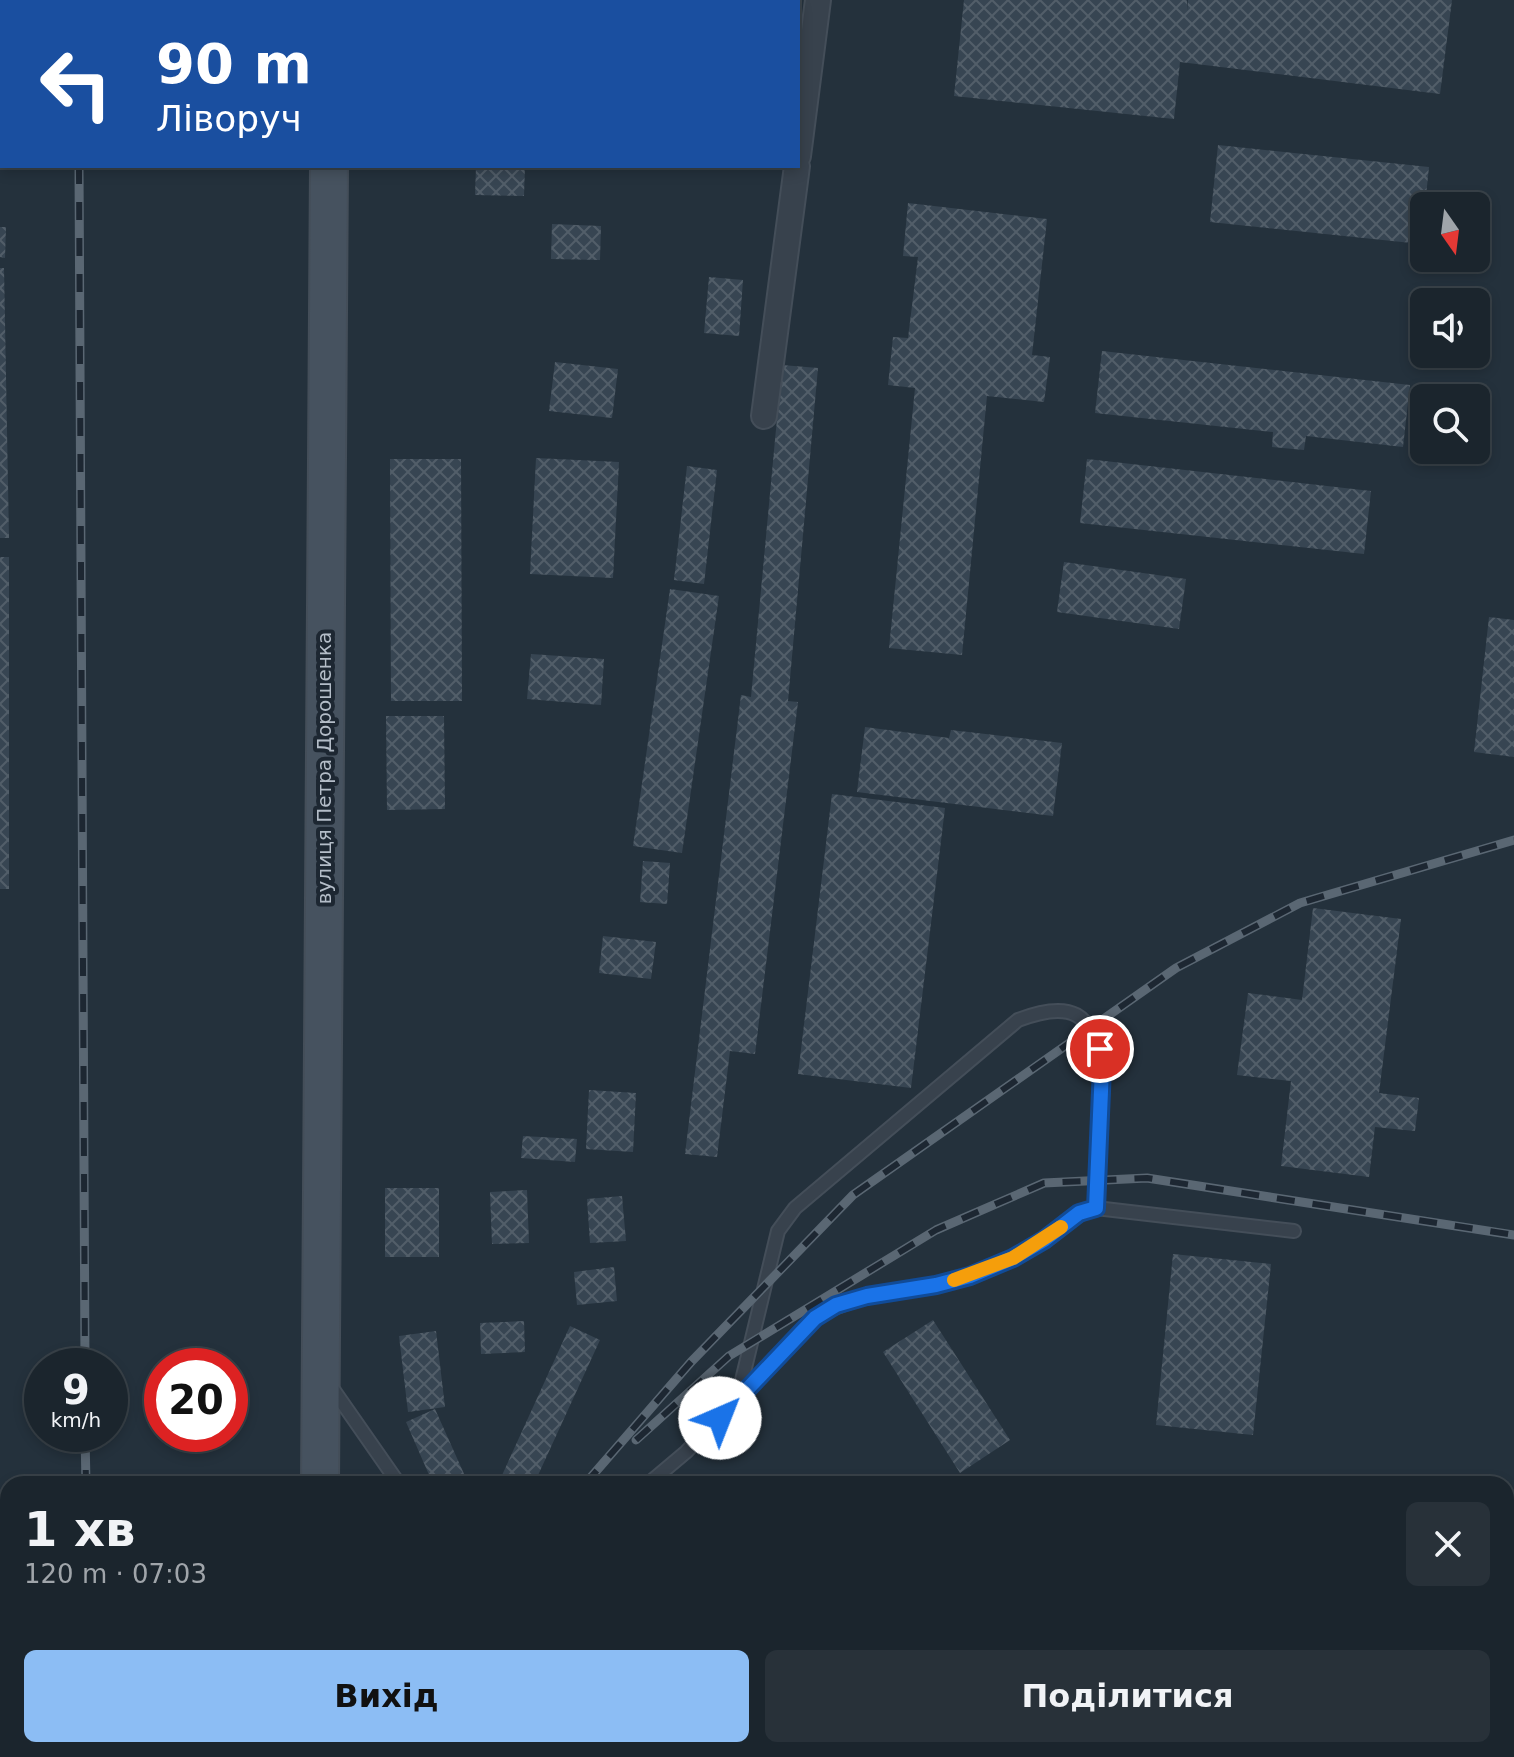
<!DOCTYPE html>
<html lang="uk">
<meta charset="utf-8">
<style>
body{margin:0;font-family:"DejaVu Sans",sans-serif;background:#283139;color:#f1f3f6;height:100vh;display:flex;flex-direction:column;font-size:30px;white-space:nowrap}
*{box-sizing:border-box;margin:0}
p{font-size:26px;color:#a0a5aa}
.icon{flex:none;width:44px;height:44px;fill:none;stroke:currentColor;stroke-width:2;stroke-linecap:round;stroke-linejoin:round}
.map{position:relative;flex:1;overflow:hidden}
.sheet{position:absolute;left:0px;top:1476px;width:1514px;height:282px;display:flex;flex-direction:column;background:#1b252d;border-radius:24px 24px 0 0;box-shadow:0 4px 12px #0003,0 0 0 2px #394249}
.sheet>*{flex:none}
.banner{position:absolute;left:0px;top:0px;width:800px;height:168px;box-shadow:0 4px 12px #0003,0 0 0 2px #394249;background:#1a4fa0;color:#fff;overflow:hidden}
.needle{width:52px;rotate:166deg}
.buttons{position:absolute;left:1410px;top:192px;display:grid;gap:16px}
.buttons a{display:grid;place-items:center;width:80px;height:80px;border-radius:12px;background:#1b252d;box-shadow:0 4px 12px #0003,0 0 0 2px #394249;font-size:40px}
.speed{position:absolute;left:24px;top:1348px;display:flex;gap:16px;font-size:40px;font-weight:700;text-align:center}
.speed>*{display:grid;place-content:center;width:104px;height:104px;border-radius:50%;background:#1b252d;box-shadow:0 4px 12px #0003,0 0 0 2px #394249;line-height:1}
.speed small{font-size:20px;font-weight:400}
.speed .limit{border:12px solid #d22;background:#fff;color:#111}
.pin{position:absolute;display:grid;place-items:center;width:68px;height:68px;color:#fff;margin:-34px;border:4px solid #fff;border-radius:50%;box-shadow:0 2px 8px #0007}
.me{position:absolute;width:88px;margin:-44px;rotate:44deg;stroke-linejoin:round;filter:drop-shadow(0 0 6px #0008)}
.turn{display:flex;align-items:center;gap:28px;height:168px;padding:0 24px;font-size:36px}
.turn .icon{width:104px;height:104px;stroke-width:2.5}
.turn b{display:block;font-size:56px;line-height:68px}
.round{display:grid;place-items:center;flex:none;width:84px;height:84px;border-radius:12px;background:#283139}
.head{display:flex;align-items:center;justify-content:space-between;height:136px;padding:0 24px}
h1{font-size:48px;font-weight:700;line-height:60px}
.action{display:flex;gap:16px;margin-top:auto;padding:16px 24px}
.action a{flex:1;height:92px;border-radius:12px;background:#8cbdf4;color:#111;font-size:32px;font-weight:700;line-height:92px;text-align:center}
.action a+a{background:#283139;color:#f1f3f6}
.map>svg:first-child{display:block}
.building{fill:url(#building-cross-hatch)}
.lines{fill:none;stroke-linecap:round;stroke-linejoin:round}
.lane-casing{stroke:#444e59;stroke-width:16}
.street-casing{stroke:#444e59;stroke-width:28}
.secondary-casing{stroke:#444e59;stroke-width:40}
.lane{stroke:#38424d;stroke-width:12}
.street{stroke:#38424d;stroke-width:24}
.secondary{stroke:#46525f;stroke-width:36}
.rail-casing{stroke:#5a6773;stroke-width:9}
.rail{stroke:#1d2732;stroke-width:6;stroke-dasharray:18;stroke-linecap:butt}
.route-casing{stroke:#114b97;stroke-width:20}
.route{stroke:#1a73e8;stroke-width:14}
.slow{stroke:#f59e0b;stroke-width:14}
.labels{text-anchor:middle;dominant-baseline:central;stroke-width:8;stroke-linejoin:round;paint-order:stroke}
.street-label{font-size:20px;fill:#b4bdc8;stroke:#1d2732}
</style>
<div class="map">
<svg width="1514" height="1757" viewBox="0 0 1514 1757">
<defs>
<pattern id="building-cross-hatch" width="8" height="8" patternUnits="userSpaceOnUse" patternTransform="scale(2)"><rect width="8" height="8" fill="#374552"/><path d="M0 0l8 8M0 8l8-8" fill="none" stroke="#525e69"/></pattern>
</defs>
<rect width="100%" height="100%" fill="#24313c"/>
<path class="building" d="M964,0H1187V11L1188,0H1452L1440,94L1180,62L1174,119L954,96Z
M1218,145L1429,167L1421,244L1210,222Z
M476,166H525L524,196L475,195Z
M908,203L1047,219L1032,355L1050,357L1044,402L987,396L962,655L889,648L915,388L888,385L893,337L908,338L918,257L903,256Z
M552,224L601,226L600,260L551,259Z
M0,227H6L5,258L0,257Z
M0,268H4L9,538H0Z
M709,277L743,280L739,336L704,333Z
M1102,351L1410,385L1403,447L1306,436L1304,450L1272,447L1273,432L1095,413Z
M555,362L618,369L612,418L549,411Z
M782,365L818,368L788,701L798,702L755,1054L730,1051L717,1157L685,1154L741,695L751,697Z
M536,458L619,462L613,578L530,574Z
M390,459H461L462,701H391Z
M1087,459L1371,491L1364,554L1080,523Z
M687,466L717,470L704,584L674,580Z
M0,557H9V889H0Z
M1064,562L1186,579L1179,629L1057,612Z
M670,589L719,596L682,853L633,846Z
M1489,617L1514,620V757L1474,752Z
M531,654L604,659L601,705L527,699Z
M386,716H444L445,809L387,810Z
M865,727L949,738L951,730L1062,743L1053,816L857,792Z
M832,794L945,808L911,1088L798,1074Z
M643,861L670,863L667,904L640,902Z
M1313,908L1401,919L1379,1093L1419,1098L1415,1131L1375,1127L1369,1177L1281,1166L1291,1081L1237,1075L1248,993L1302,1000Z
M603,936L656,942L651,979L599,973Z
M589,1090L636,1093L633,1152L586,1149Z
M523,1136L577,1139L575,1162L521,1158Z
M385,1188H439V1257H385Z
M527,1190L529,1243L492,1244L490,1192Z
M622,1196L626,1241L590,1243L587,1199Z
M1173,1254L1271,1264L1253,1435L1156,1425Z
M614,1267L617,1301L577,1305L574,1272Z
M933,1320L1010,1440L960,1473L883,1352Z
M524,1321L525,1352L481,1354L480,1323Z
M570,1326L600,1340L534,1484H498Z
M436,1331L445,1407L408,1412L399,1336Z
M435,1409L465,1476L446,1484H433L406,1422Z
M776,1750H779L785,1757H767Z
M1199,1750H1210L1217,1757H1192Z"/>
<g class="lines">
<defs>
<path id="lane" d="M330,1385L399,1484
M737,1401L778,1231L795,1208L1018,1020C1070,1000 1094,1011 1102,1068L1096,1208
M648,1484L686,1452L815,1318C867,1287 919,1295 973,1274C998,1265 1023,1255 1044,1240C1062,1227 1075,1214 1096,1208L1294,1231
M583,1750L587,1757"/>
<path id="street" d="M798,156L818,0
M764,416L797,166"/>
<path id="secondary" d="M330,2V0
M320,1484L329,166
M320,1750V1757"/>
</defs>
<use href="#lane" class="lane-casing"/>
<use href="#street" class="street-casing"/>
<use href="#secondary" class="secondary-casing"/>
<use href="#lane" class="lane"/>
<use href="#street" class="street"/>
<use href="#secondary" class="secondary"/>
<defs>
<path id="rail" d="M78,0V2
M79,166L85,1366
M85,1434L86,1484
M636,1440L729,1356L936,1230L1044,1183L1147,1178L1514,1235
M585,1484L691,1362L853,1195L1176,968L1300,903L1514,840
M87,1750V1757
M464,1757L466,1750"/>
</defs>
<use href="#rail" class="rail-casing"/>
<use href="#rail" class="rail"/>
</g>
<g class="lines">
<defs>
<path id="route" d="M720,1418L815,1318L836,1305L867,1296L936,1285L970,1276L1013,1258L1044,1240L1079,1213L1096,1208L1102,1068L1100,1049"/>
</defs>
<use href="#route" class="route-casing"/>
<use href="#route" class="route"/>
<path class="slow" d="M954,1280L1013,1258L1061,1227"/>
</g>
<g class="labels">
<g class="street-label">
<text transform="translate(324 768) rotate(-90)">вулиця Петра Дорошенка</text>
</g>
</g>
</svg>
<div class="buttons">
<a><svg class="needle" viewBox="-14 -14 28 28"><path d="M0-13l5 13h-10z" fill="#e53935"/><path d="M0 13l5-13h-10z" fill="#a0a5aa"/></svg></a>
<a><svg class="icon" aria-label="sound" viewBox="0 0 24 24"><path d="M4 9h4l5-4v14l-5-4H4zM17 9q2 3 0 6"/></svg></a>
<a><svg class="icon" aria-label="search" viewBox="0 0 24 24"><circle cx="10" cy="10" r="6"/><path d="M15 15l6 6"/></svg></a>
</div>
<div class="speed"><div>9<small>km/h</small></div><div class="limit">20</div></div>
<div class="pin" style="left:1100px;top:1049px;background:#d93025"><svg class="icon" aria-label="arrive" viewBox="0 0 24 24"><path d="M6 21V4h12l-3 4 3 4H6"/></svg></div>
<svg class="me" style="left:720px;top:1418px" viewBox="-20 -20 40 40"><circle r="19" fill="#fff"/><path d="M0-13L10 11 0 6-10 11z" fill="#1a73e8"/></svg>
<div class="banner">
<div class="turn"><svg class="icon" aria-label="left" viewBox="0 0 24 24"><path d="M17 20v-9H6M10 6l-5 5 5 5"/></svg><div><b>90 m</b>Ліворуч</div></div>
</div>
<section class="sheet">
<div class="head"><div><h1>1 хв</h1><p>120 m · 07:03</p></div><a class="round"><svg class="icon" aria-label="close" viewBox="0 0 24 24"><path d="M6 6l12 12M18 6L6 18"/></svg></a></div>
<div class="action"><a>Вихід</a><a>Поділитися</a></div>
</section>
</div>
